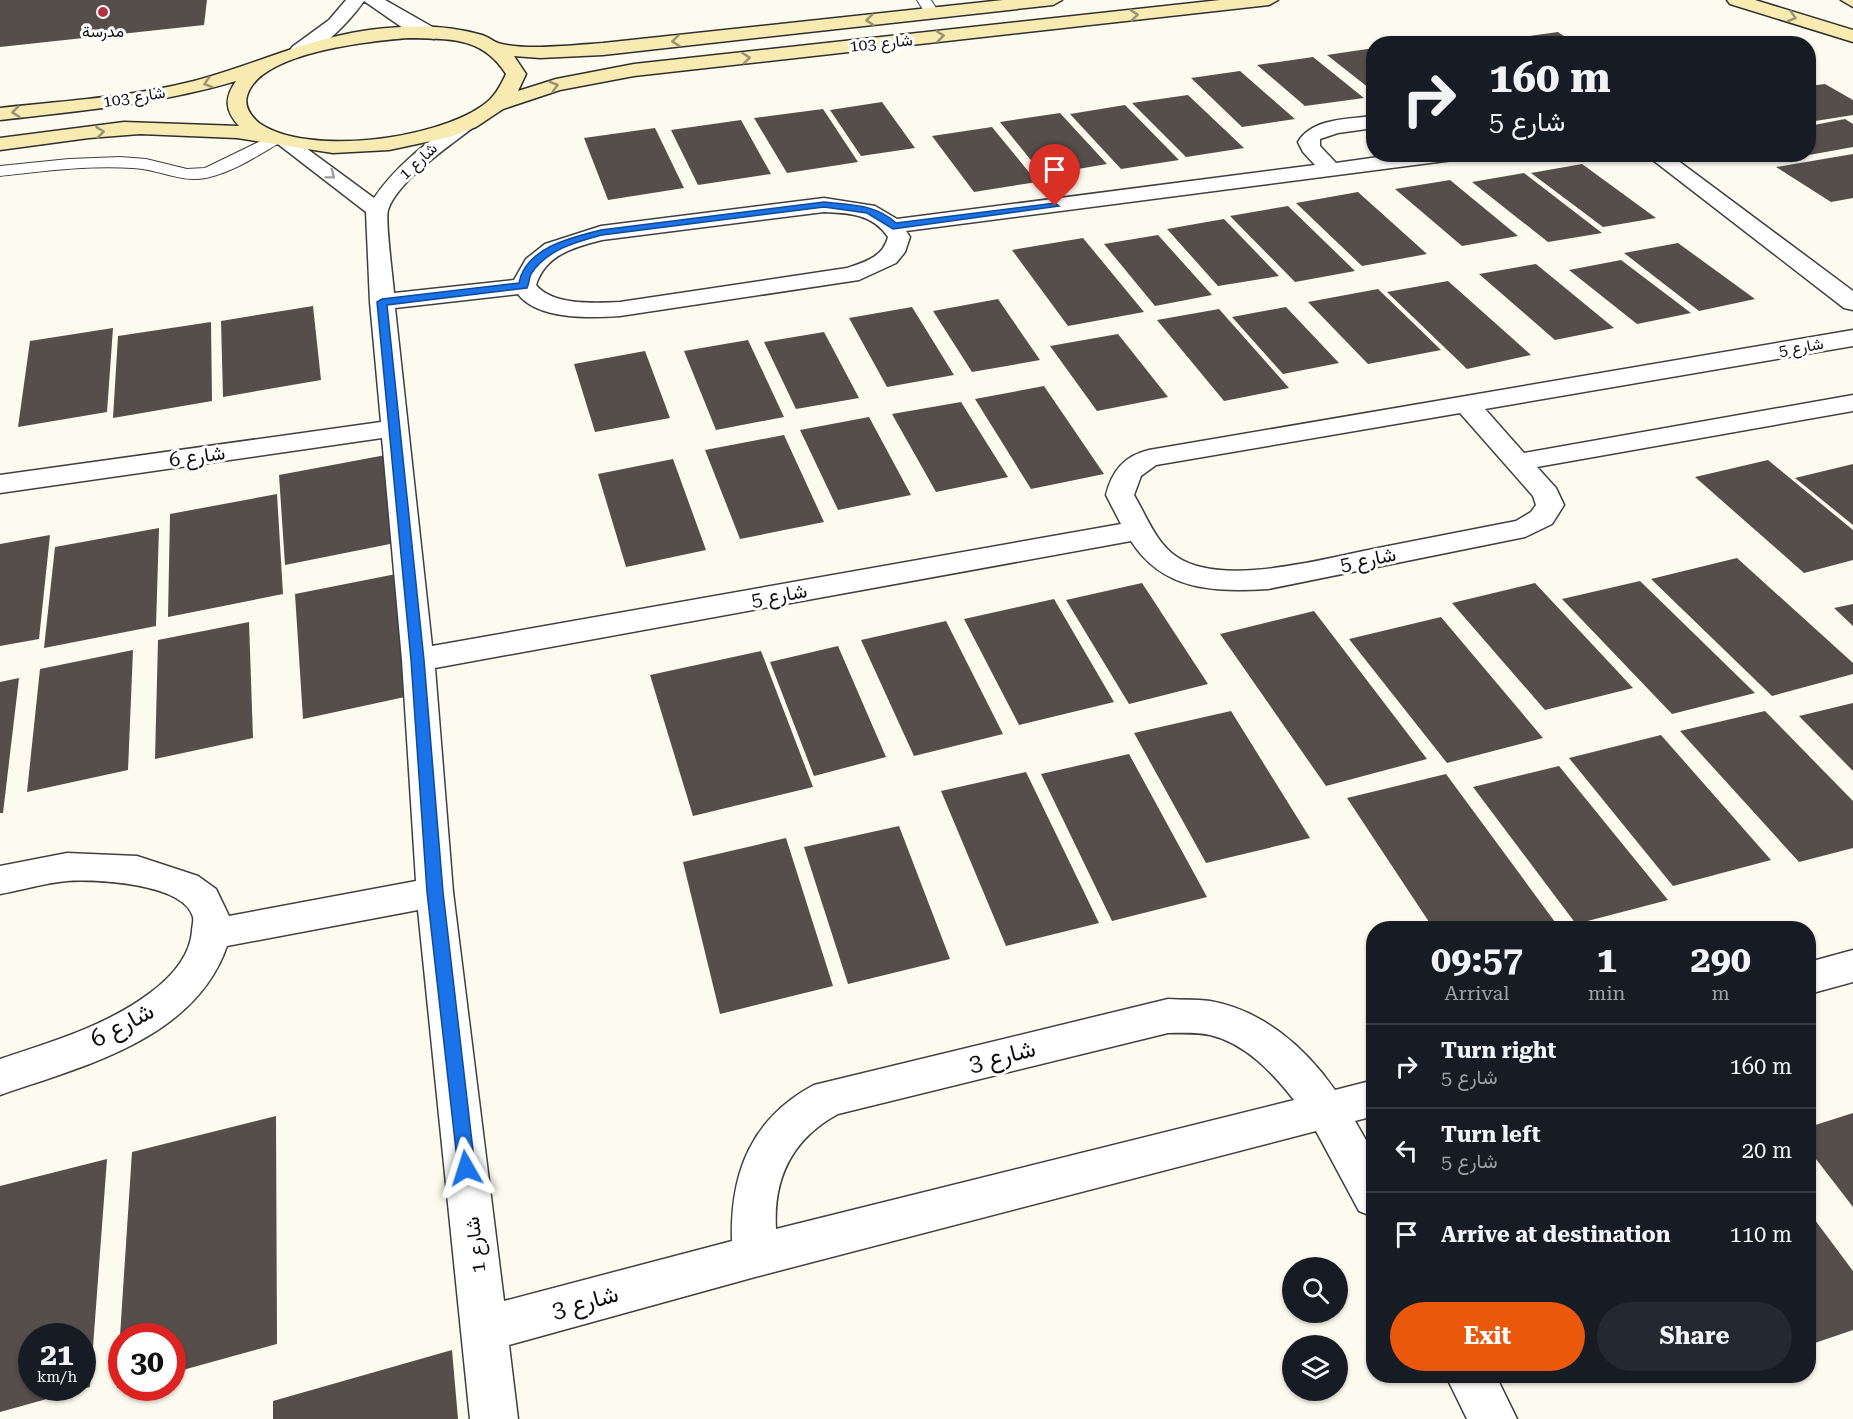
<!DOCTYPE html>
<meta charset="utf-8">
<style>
body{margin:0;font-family:"Roboto Serif",Vazirmatn,serif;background:#242831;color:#f1f3f6;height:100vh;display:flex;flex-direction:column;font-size:22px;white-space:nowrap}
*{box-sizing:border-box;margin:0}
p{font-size:20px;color:#9ea1a6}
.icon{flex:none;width:33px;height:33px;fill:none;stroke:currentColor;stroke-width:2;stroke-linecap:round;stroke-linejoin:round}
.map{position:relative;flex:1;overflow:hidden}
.panel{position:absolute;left:1366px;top:921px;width:450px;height:462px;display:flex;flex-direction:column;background:#171b24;border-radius:24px;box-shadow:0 2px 4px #0004}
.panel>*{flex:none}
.banner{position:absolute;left:1366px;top:36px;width:450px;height:126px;border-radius:24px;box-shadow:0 2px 4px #0004;background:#171b24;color:#f1f3f6;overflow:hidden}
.fabs{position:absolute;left:1282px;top:1257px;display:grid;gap:12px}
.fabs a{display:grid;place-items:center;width:66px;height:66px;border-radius:50%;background:#171b24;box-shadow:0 2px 4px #0004;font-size:30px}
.speed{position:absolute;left:18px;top:1323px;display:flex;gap:12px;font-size:30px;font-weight:700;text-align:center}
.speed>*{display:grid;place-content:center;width:78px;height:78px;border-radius:50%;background:#171b24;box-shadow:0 2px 4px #0004;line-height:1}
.speed small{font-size:15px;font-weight:400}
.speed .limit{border:9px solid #d22;background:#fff;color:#111}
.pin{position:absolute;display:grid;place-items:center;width:51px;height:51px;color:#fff;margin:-62px -26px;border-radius:50% 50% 50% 0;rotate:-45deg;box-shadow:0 0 6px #0007}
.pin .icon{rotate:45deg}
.me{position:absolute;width:66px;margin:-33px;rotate:354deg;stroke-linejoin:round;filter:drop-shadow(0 0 4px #0008)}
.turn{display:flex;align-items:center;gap:21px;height:126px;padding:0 24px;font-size:27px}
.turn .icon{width:78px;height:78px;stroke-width:2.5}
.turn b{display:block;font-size:42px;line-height:51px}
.eta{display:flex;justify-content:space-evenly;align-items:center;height:102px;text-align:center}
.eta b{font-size:36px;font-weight:700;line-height:42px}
.action{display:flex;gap:12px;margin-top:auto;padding:12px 24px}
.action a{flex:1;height:69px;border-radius:36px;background:#ea580c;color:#fff;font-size:24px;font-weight:700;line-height:69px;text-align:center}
.action a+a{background:#242831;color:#f1f3f6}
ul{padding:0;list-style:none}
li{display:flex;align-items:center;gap:18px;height:84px;padding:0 24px;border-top:2px solid #363941}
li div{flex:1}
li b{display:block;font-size:22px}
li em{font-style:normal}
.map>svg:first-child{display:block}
.building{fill:#554e4b;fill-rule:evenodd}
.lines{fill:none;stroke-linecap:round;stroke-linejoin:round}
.lane-casing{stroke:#404040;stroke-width:2}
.street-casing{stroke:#404040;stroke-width:3}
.secondary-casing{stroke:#2f2f2f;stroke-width:3}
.lane{fill:#fff;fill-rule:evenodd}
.street{fill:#fff;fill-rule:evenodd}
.secondary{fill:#f7ebb1;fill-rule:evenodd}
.oneway{stroke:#99926f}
.oneway2{stroke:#9e9e9e}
.route{fill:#1a73e8;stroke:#114b97;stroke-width:1.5}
.poi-dot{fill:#af3340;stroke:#fff;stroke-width:2}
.labels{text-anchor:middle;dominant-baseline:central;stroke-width:6;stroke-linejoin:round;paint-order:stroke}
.far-poi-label{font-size:16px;fill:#0d0d0d;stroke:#fff}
.far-street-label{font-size:16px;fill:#0d0d0d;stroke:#fff}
.street-label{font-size:20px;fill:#0d0d0d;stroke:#fff}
.near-street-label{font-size:24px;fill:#0d0d0d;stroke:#fff}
</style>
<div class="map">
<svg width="1853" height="1419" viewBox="0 0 1853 1419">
<rect width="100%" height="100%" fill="#fdfaef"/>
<path class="building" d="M0,0H207L204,25L0,47Z
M1558,32L1576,44H1523L1515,38Z
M1508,37L1517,44H1475V42Z
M1442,38L1450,44H1414V42Z
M1374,48V92L1327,55Z
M1313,57L1364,98L1305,106L1257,65Z
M1240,71L1295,119L1242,127L1191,78Z
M1825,84L1853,100V115L1809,122V86Z
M1188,95L1244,148L1186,157L1132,103Z
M882,102L915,148L861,156L830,110Z
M1125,105L1179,160L1121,169L1070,114Z
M823,109L858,162L787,173L754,118Z
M1060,113L1107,164L1043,175L1000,122Z
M1845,119L1853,124V147L1809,155V126Z
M741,120L771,174L698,185L671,130Z
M992,127L1037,182L974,192L932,136Z
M655,128L684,188L608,200L584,138Z
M1853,154V198L1831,202L1776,167Z
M1582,164L1656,218L1603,227L1531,173Z
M1524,173L1602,233L1548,242L1472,182Z
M1450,180L1518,236L1462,246L1395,189Z
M1358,192L1427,254L1362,266L1296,203Z
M1288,206L1355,271L1295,282L1230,216Z
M1224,219L1279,276L1218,286L1167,229Z
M1158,235L1212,295L1155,306L1104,244Z
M1083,238L1144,312L1068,326L1012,250Z
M1678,243L1755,299L1699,311L1624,253Z
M1621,260L1691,313L1637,324L1569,270Z
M1536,264L1614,328L1555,340L1479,274Z
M1448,281L1531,355L1467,369L1387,292Z
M1378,289L1441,350L1368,364L1308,302Z
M998,299L1040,360L972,372L933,311Z
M313,306L321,380L223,397L221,321Z
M912,307L954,375L887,387L849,318Z
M1286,307L1339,363L1283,374L1232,317Z
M1219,309L1289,388L1224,401L1157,320Z
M211,322L212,401L113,418L118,336Z
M113,328L107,412L18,427L30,341Z
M824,332L859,398L796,409L764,342Z
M1118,334L1168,397L1097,411L1050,346Z
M748,340L784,417L716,430L684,351Z
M645,351L670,418L595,432L574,364Z
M1044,386L1104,474L1031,489L975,399Z
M961,402L1008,477L936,492L892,414Z
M869,417L911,495L838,510L800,430Z
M784,435L824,522L740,539L705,450Z
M391,454L400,542L285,565L279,475Z
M673,459L706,550L626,567L598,474Z
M1768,460L1853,530V560L1804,573L1695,477Z
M1853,464V525L1795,478Z
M277,494L283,594L168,617L170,514Z
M159,528L156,626L44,648L55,547Z
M50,535L39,639L0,646V544Z
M1737,558L1853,663V674L1772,696L1651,579Z
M396,574L414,695L303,719L295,594Z
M1640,581L1755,693L1672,714L1562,599Z
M1142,583L1208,684L1129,704L1066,600Z
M1535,583L1633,688L1545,710L1452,603Z
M1054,599L1114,702L1019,725L964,619Z
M1853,604V626L1834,608Z
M1314,611L1427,759L1326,786L1220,634Z
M1441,617L1543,738L1447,763L1349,639Z
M946,621L1003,734L914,756L861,640Z
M249,622L253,738L155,759L158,640Z
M838,646L886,757L814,776L770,662Z
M133,650L128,770L27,792L40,669Z
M761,651L813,787L693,816L650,675Z
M19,678L3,813H0V682Z
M1853,703V771L1799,716Z
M1231,711L1310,838L1206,863L1134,733Z
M1765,711L1853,801V848L1799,862L1680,731Z
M1661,735L1771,860L1673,886L1569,758Z
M1129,754L1207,897L1112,921L1041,774Z
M1559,766L1668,900L1576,924L1473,787Z
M1026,772L1099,923L1006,946L941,791Z
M1446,774L1555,922L1530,928H1433L1347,798Z
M899,826L950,959L848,984L804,847Z
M786,838L833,986L720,1014L683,862Z
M1853,1113V1207L1809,1150V1127Z
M276,1116L277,1344L172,1373V1336H120L132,1152Z
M107,1159L90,1387L0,1412V1186ZM32,1336H82V1388H32Z
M1809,1212L1853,1271V1330L1809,1345Z
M120,1346L122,1387L117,1388Z
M452,1350L458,1419H273V1401Z"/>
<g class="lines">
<defs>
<path id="lane" d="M917,0H931L939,13L937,16H927Z
M275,134L281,136L283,139L281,142C257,156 234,172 206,178C181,183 158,169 133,168C89,165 44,171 0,176V166L69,159L120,157L146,159L187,169L205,168Z"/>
<path id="street" d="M346,0H385L443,33L434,39L403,28L364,1C352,18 315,61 292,55L290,51L292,47L329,20Z
M468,116L475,118L478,122L475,126C451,145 398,180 388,210C385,220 393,279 394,293L514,280L526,259L545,244L601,226L824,198L875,206L897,219L1315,165L1303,152L1298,142C1312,118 1349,119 1374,116V128L1338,133L1320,139V146L1336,163L1399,154H1463L1453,160L906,231L910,237L905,252L896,263L859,280L620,316C590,318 538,320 518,294L395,308L432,646L1121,524L1106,495C1112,471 1124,456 1149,450L1853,330V346L1485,409L1524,453L1853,395V411L1537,467L1556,488L1564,505L1552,524L1525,537L1268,589C1213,592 1163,591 1131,541L435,668L453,892L504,1301L732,1241C730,1172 752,1118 814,1085L1168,999C1182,1000 1196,999 1210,1001C1262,1010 1305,1047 1335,1090L1374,1080V1116L1355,1121L1374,1154V1217L1359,1211L1316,1131L755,1277L509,1345L518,1419H470L418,910L227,946C194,1040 83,1066 0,1095V1059C51,1042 106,1026 150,993C170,978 190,957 192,931C192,927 194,921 193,917C184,883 95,879 67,881C45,883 22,890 0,894V866L67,853L137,856L198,876L216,889L229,916L416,881L402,660L382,438L0,493V475L381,422L370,302L366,212L274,141L277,137H291L374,198C398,163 428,142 461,118ZM824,212C849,213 873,214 888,237C883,257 865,262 847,268L620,302C596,303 553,306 536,285C545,255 574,247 602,240ZM1460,413L1533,496L1536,505L1531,512L1516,521C1470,530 1424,539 1378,548C1326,558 1223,588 1177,557C1156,543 1147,517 1134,495L1141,476L1156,465ZM1168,1033C1182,1033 1197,1032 1210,1035C1245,1043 1273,1073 1294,1100L776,1229C773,1178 792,1139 838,1114Z
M1645,154H1669L1853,291V310L1844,308Z
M1853,950V982L1809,994V962Z
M1446,1376H1496L1517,1419H1467Z"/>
<path id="secondary" d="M1003,0H1062L1053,5L603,55L540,58L514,56L526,74L518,91L556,79L634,64L1220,0H1278L1269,5L634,76L560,90L503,109L476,127L450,137L389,150L333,153L237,138L140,134L89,138L0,150V138L124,122L239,126C225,111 224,98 236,81C159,104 79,111 0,120V108C64,101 131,97 194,81C255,65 305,39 369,30C406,25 446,24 482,35C488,37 493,41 498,43C524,51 575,45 603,43ZM408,38C449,39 482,36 506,74C500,87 494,98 482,106C435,139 308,157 259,123C251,116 244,107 247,96C259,52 371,41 408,38Z
M1727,0H1755L1853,30V42L1730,4Z
M1841,0H1853V7Z"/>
</defs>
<use href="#lane" class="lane-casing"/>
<use href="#street" class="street-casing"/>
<use href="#secondary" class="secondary-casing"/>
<use href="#lane" class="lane"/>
<use href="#street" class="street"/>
<use href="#secondary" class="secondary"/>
</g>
<defs><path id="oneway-chevron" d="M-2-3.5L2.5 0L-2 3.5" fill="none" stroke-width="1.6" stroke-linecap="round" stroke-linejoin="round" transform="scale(1.5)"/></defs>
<g class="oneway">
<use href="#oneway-chevron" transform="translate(1134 15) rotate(-6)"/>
<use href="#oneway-chevron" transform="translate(1792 17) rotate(17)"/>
<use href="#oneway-chevron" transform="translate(870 20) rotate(174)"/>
<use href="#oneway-chevron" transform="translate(940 36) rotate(-6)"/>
<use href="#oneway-chevron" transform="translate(676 41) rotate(174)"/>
<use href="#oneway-chevron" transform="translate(746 58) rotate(-6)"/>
<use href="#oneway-chevron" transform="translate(208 83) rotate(163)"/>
<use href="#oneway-chevron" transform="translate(554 86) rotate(-16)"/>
<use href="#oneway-chevron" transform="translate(16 112) rotate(174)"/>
<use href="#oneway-chevron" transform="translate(100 132) rotate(-7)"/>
</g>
<use class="oneway2" href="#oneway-chevron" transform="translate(331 175) rotate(37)"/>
<path class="route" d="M824,202C850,205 876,204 896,223L1055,203L1059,206L893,229L867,213L824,207L602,235C576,242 546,250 531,274C529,278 529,284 527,288L387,305L424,660L443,892L475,1168L473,1173L466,1176L460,1173L458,1168L427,892L411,660L377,302L382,299L519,283C525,248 572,237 601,230Z"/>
<circle class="poi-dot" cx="103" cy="12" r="6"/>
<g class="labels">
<g class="far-poi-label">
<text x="103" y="31">مدرسة</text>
</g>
<g class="far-street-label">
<text transform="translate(881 43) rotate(-6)">شارع 103</text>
<text transform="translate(134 97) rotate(-9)">شارع 103</text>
<text transform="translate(418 161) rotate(-43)">شارع 1</text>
<text transform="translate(1801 347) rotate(-10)">شارع 5</text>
</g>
<g class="street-label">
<text transform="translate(197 456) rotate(-8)">شارع 6</text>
<text transform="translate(1368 559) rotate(-11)">شارع 5</text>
<text transform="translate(779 595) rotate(-10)">شارع 5</text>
<text transform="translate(475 1245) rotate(-97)">شارع 1</text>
</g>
<g class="near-street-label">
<text transform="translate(122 1025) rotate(-28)">شارع 6</text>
<text transform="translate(1002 1056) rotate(-14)">شارع 3</text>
<text transform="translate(585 1302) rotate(-15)">شارع 3</text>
</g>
</g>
</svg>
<div class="fabs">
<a><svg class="icon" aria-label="search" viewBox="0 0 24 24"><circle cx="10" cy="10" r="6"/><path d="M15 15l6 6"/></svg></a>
<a><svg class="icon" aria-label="layers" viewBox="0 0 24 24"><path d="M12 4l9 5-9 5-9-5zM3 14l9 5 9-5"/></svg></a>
</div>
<div class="speed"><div>21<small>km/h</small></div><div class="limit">30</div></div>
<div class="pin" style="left:1055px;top:206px;background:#d93025"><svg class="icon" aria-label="arrive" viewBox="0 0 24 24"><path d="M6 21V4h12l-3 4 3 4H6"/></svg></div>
<svg class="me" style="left:466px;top:1168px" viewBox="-20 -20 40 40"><path d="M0-17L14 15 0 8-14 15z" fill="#1a73e8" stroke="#fff" stroke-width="4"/></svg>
<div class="banner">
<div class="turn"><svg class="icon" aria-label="right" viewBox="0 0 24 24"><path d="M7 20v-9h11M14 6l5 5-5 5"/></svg><div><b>160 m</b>شارع 5</div></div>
</div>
<section class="panel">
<div class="eta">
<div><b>09:57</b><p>Arrival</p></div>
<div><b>1</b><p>min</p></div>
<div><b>290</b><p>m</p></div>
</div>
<ul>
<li><svg class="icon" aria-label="right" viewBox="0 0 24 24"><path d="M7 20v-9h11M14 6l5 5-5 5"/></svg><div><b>Turn right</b><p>شارع 5</p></div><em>160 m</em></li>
<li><svg class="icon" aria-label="left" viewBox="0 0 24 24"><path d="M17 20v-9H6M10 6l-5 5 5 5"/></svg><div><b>Turn left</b><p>شارع 5</p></div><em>20 m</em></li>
<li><svg class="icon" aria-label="arrive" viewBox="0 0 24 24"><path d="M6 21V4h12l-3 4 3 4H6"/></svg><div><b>Arrive at destination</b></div><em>110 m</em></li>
</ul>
<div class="action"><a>Exit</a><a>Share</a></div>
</section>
</div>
